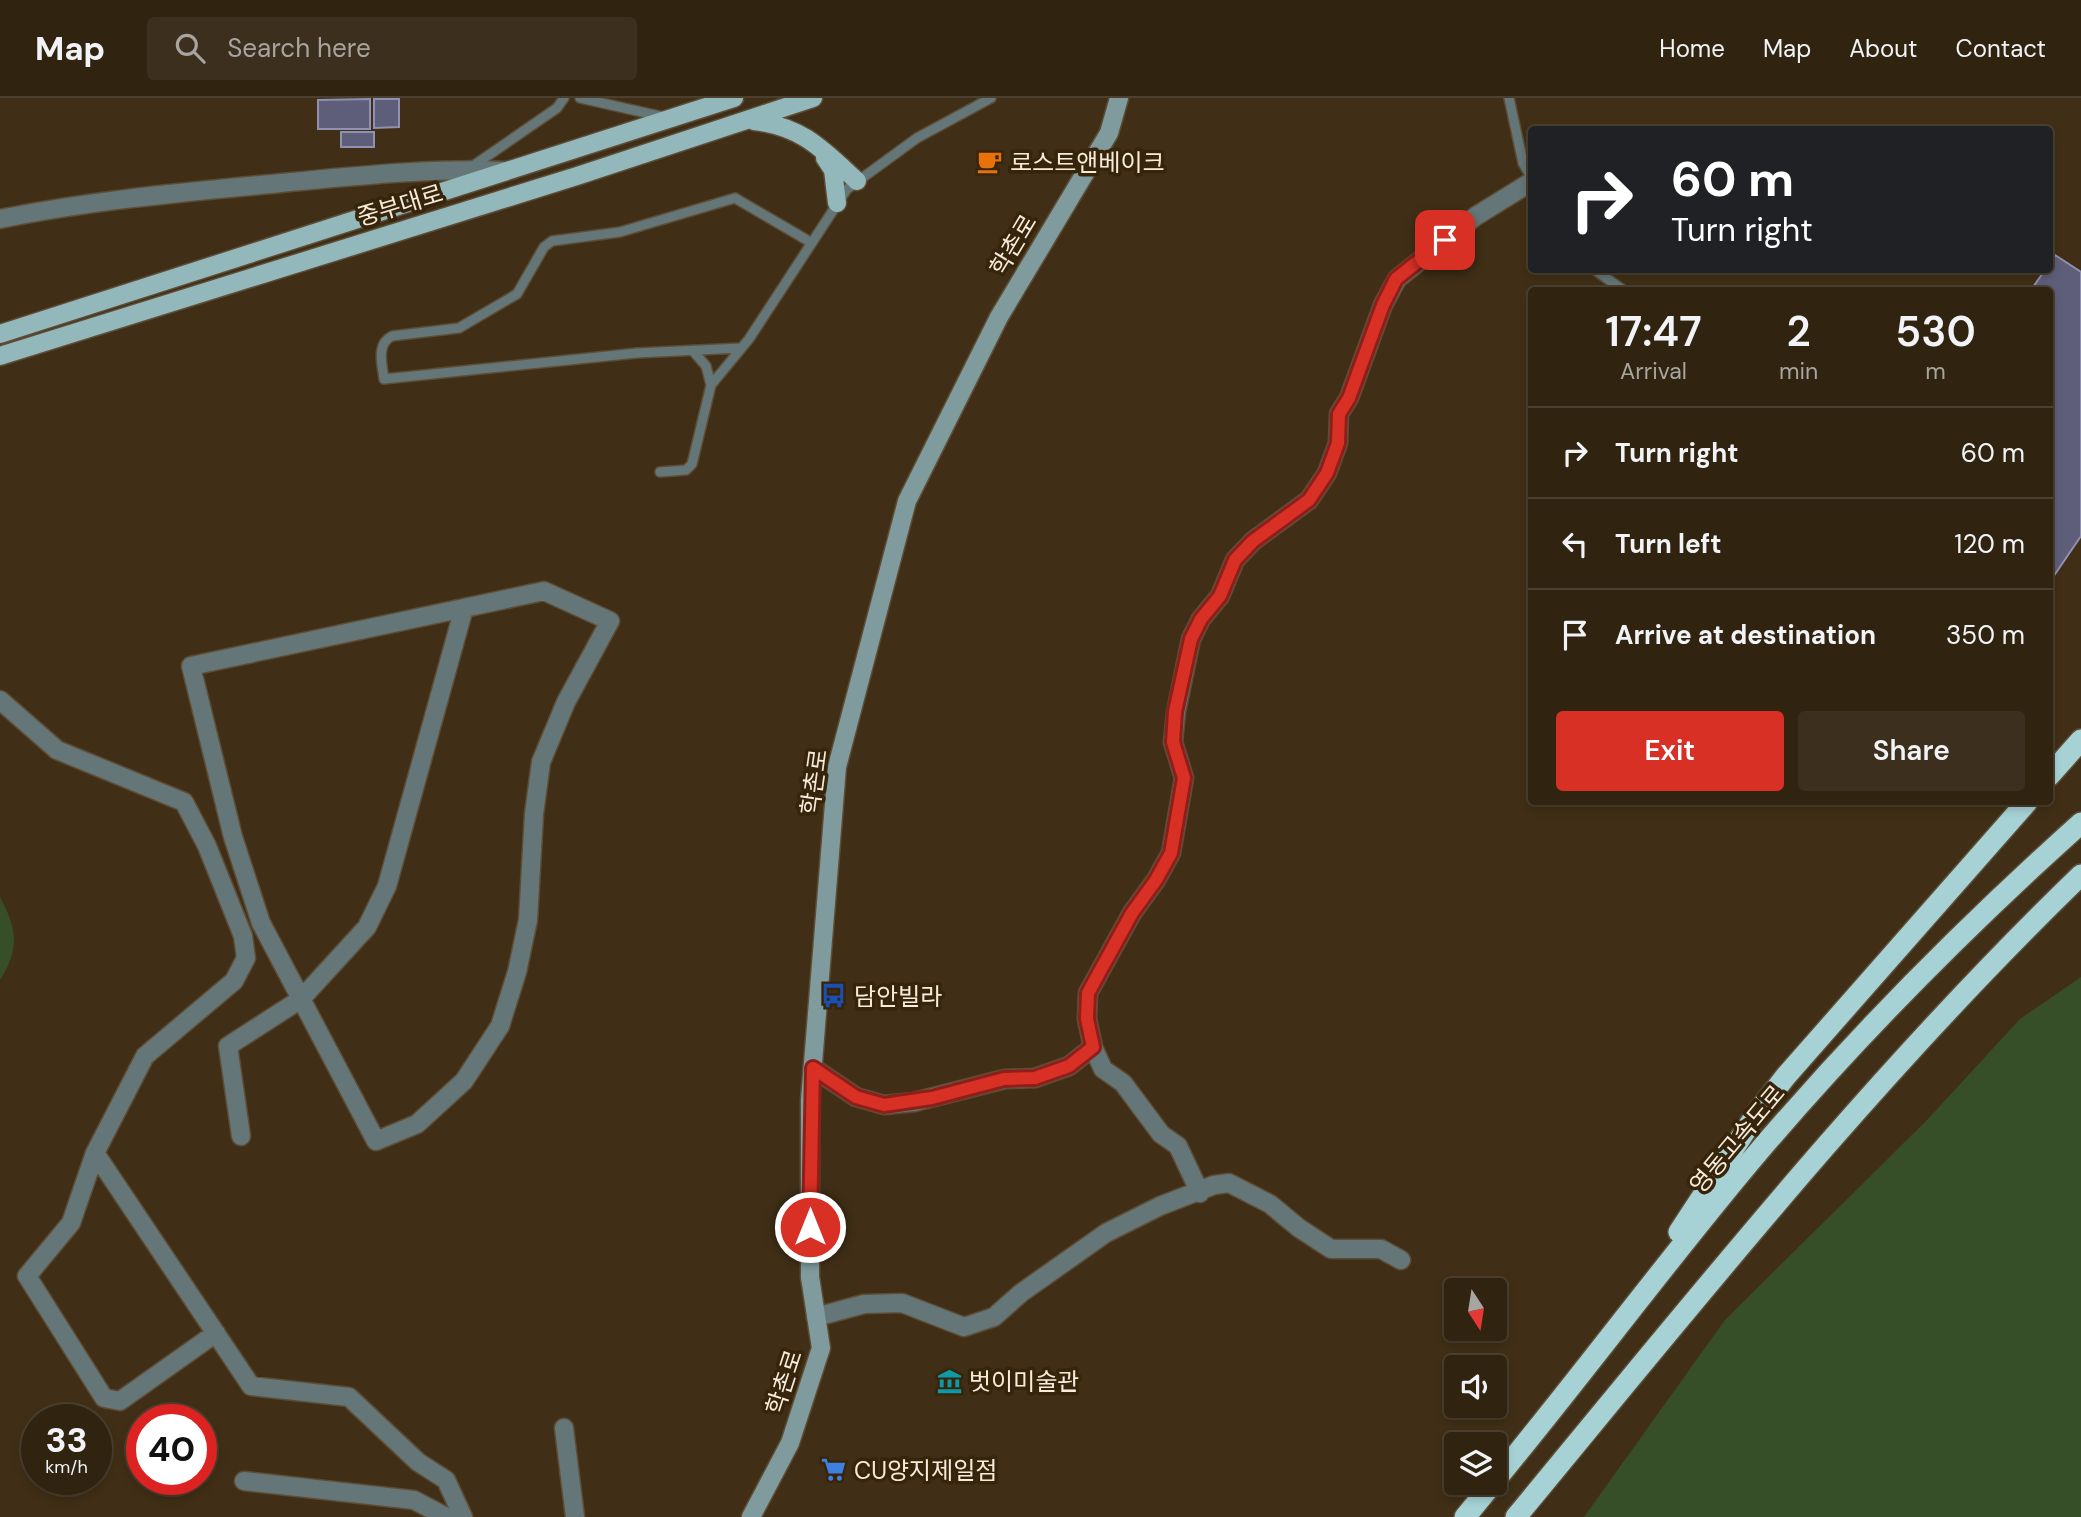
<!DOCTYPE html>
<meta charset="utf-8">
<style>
body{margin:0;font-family:"DM Sans","Noto Sans KR",sans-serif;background:#3c2f1e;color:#f1f3f6;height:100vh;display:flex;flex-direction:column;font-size:26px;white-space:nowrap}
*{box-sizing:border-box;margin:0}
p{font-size:23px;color:#a8a49f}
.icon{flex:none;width:38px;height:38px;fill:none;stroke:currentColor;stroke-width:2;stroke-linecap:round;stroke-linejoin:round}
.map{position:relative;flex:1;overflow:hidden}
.panel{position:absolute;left:1528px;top:189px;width:525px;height:518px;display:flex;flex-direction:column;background:#302310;border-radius:7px;box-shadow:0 4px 10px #0003,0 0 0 2px #4b4030}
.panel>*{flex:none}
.guide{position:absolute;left:1528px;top:28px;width:525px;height:147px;border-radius:7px;box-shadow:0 4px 10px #0003,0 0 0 2px #4b4030;background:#202124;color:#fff;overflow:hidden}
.needle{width:46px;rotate:168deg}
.fabs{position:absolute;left:1444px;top:1180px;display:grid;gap:14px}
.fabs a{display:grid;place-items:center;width:63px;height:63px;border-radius:7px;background:#302310;box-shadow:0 4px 10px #0003,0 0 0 2px #4b4030;font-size:35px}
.speed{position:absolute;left:21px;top:1306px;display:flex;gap:14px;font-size:35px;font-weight:700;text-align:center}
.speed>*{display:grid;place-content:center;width:91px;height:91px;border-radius:50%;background:#302310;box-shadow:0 4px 10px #0003,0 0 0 2px #4b4030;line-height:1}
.speed small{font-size:18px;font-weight:400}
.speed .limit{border:10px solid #d22;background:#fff;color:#111}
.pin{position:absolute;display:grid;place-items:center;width:60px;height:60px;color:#fff;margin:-30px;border-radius:14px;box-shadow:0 4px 10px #0006}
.me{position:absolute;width:77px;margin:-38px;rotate:0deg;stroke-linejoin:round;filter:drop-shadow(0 0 5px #0008)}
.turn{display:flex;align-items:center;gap:24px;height:147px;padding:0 28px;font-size:32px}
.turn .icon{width:91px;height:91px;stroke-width:2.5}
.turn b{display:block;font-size:49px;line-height:60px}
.eta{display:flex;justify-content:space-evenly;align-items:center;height:119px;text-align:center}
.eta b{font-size:42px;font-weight:600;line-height:49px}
.primary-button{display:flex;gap:14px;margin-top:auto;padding:14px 28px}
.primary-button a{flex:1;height:80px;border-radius:7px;background:#d93025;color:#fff;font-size:28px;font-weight:600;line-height:80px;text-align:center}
.primary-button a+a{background:#3c2f1e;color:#f1f3f6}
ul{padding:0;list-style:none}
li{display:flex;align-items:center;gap:21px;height:91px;padding:0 28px;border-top:2px solid #4b4030}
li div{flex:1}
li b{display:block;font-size:26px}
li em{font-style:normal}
header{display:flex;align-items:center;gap:42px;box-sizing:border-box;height:98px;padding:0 35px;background:#302310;border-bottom:2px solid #4b4030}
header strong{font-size:33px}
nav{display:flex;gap:38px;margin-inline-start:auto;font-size:24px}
.search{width:490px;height:63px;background:#3c2f1e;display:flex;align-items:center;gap:18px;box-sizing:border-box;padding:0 24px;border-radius:7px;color:#a8a49f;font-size:26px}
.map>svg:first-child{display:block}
.green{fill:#374f28}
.building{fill:#5e5e7b;stroke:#9090b0;stroke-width:2}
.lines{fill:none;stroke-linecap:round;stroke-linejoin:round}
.lane-casing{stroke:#5d4d36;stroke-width:12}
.street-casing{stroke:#5d4d36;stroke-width:21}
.secondary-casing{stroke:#5d4d36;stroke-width:21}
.primary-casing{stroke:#5d4d36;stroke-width:21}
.highway-casing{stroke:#5d4d36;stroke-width:24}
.lane{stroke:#647677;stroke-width:9}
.street{stroke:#647677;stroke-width:18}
.secondary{stroke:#7f9b9d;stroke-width:18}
.primary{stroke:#93b8bb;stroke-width:18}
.highway{stroke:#a6d2d6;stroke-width:21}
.route-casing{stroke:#8d1f18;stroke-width:18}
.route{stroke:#d93025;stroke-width:12}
.labels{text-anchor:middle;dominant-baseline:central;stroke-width:7;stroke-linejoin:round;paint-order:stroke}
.poi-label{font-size:24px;fill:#f7ebdc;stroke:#36250b;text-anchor:start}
.street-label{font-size:24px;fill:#f7ebdc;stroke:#36250b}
</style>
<header>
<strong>Map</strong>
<div class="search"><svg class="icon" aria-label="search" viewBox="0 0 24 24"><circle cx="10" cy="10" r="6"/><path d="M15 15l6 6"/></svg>Search here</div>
<nav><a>Home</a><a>Map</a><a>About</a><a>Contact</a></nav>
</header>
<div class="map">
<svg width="2081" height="1419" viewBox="0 0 2081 1419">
<rect width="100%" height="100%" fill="#402f16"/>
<path class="green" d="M0,799C17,830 20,851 0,882Z
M2081,879V1419H1584L1725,1222L1928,1021L2020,921Z"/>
<path class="building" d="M370,1V31H318V2Z
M374,1H399V29L374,30Z
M341,34H374V49H341Z
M2055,157L2081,174V438L2049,485V192H2031L2045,172H2049Z"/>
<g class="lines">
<defs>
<path id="lane" d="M580,0L664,19
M1509,0L1523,65L1531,79
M470,70L557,10L564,0
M1595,172L1623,192
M741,250L637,255L384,281C382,266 376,246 392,238L459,230L517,196L544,149L552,143L620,134L735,100L812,145
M693,253L706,268L711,287
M660,374L686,372L692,366L711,287L749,241L847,91L917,40L991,0"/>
<path id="street" d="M0,121C93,102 187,94 281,85C356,78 430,70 505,73
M544,493L610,523L566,604L541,664L534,716L528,822L517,874L500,928L464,983L417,1026L376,1043L261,825L233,739L191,568Z
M0,602L57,652L184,704L207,748L243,838L246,860L234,883L145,958L95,1055L71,1125L27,1178L104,1300L120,1303L216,1235
M813,970L856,999L884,1007L914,1004L1005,981L1035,980L1069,968L1093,949
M241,1038L228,948L301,901L367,829L387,788L464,510
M95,1055L251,1288L349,1299L418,1364L446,1382L463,1419
M1200,1095L1178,1048L1161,1036L1123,985L1103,971L1093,949L1087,921L1088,895L1132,815L1156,782L1171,755L1184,680L1173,644L1176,614L1191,541L1201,521L1220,498L1235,462L1253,443L1309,402L1327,375L1338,345L1339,316L1349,300L1383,207L1397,181L1476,118L1531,84
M816,1219L864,1206L902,1205L964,1229L994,1219L1021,1195L1106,1135L1160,1108L1214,1087L1229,1085L1270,1106L1299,1130L1331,1151H1381L1401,1162
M564,1330L575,1419
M244,1383L414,1402L446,1419"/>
<path id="secondary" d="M751,1419L790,1345L821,1250L810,1179V1002L837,669L907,403L999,219L1109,35L1119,0"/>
<path id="primary" d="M754,23C803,29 822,51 857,83
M825,60L833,72L837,105
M0,236L734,0
M0,258L577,78L813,0"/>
<path id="highway" d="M2049,678L2081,642
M1679,1134L1757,1015L1786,978L2027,704
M1465,1419C1563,1303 1652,1181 1749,1065C1851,944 1963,831 2081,725
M1516,1419C1698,1199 1875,976 2081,777"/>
</defs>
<use href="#lane" class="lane-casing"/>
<use href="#street" class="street-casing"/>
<use href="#secondary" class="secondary-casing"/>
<use href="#primary" class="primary-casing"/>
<use href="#highway" class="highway-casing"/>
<use href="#lane" class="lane"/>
<use href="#street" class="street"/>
<use href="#secondary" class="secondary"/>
<use href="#primary" class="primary"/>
<use href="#highway" class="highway"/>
</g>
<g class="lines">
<defs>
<path id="route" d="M810,1129L813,970L856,999L884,1007L932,1000L1004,981L1035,980L1069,968L1093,949L1087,921L1088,895L1132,815L1156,782L1171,755L1184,680L1173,644L1175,614L1191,541L1201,521L1220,498L1235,462L1253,443L1309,402L1327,375L1338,345L1339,316L1349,300L1383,207L1396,181L1445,142"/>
</defs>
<use href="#route" class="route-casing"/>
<use href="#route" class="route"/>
</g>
<defs>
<symbol id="cafe-bare" viewBox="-9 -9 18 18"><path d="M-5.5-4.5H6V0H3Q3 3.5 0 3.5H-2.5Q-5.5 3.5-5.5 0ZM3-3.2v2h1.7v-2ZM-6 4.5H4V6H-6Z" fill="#e8710a" stroke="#36250b" stroke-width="2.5" paint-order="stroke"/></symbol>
<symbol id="bus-bare" viewBox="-9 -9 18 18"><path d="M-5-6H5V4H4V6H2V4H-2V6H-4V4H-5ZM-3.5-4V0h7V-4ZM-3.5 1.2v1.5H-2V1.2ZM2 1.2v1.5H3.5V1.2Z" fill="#1a4fb4" stroke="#36250b" stroke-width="2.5" paint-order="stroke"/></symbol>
<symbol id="museum-bare" viewBox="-9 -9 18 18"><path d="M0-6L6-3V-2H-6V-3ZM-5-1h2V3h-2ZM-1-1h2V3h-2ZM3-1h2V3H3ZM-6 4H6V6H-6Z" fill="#0f9aa8" stroke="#36250b" stroke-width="2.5" paint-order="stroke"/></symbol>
<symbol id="supermarket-bare" viewBox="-9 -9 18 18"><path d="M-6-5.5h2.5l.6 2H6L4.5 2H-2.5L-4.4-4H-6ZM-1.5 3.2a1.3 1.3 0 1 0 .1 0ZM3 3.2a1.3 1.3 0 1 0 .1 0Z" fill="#3f7fe0" stroke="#36250b" stroke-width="2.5" paint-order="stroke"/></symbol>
</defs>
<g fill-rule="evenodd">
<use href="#cafe-bare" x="972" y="46" width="35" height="35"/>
<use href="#bus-bare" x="816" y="880" width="35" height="35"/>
<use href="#museum-bare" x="932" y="1266" width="35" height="35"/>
<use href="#supermarket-bare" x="816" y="1354" width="35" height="35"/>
</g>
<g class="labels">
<g class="poi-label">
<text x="1010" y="64">로스트앤베이크</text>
<text x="854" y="898">담안빌라</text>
<text x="969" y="1283">벗이미술관</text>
<text x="854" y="1372">CU양지제일점</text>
</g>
<g class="street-label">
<text transform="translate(400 107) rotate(-17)">중부대로</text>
<text transform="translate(1013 147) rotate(-59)">학촌로</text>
<text transform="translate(814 684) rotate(-82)">학촌로</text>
<text transform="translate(1737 1041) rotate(-50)">영동고속도로</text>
<text transform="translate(784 1284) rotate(-72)">학촌로</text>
</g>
</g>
</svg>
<div class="fabs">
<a><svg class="needle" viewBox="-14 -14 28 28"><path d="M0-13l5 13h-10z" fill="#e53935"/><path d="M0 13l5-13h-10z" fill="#a8a49f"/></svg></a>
<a><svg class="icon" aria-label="sound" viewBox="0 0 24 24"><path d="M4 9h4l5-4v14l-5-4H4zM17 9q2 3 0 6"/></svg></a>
<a><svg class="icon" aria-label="layers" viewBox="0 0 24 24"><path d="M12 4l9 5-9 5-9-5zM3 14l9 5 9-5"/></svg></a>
</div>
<div class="speed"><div>33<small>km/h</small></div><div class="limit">40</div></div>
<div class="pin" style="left:1445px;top:142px;background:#d93025"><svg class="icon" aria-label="arrive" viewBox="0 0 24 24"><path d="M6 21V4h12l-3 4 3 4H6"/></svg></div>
<svg class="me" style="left:810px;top:1129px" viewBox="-20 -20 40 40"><circle r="17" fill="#d93025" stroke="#fff" stroke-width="3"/><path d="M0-11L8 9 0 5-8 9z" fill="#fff"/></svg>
<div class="guide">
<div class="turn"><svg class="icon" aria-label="right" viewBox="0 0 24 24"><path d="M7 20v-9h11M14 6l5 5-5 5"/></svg><div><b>60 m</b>Turn right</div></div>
</div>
<section class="panel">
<div class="eta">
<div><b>17:47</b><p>Arrival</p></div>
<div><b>2</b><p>min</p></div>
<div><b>530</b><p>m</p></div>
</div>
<ul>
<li><svg class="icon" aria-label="right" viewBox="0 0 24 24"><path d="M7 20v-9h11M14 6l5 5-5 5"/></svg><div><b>Turn right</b></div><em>60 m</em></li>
<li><svg class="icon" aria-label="left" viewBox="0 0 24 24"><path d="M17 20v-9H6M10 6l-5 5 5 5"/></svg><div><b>Turn left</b></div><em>120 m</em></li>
<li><svg class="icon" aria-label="arrive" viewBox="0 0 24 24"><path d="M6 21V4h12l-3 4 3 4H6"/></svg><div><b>Arrive at destination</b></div><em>350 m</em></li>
</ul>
<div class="primary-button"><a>Exit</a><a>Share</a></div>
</section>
</div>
